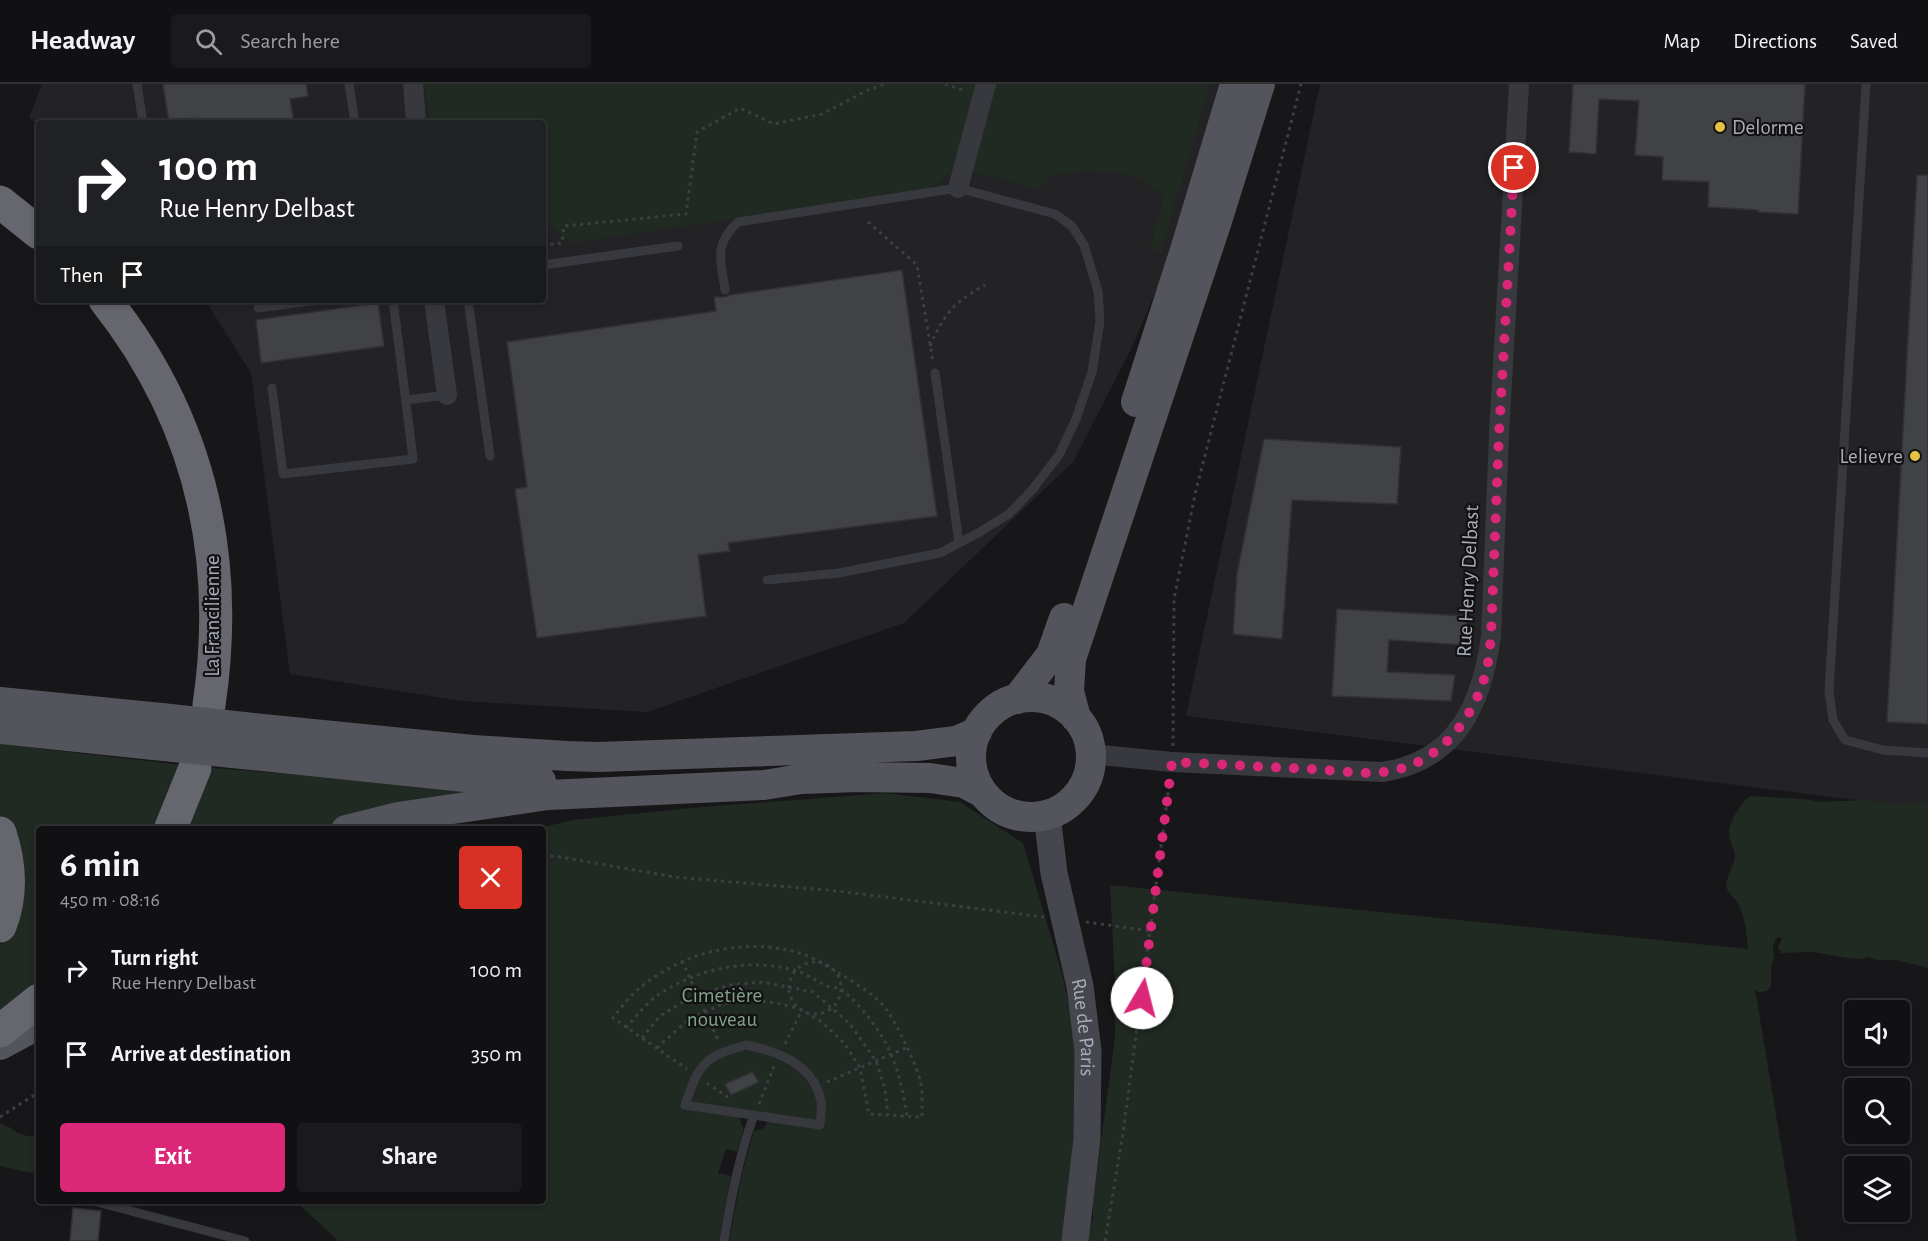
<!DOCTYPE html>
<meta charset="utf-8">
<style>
body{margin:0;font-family:"Alegreya Sans",sans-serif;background:#1a1a1c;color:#f1f3f6;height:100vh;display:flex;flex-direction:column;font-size:22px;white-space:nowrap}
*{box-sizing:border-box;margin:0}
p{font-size:20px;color:#9c9da0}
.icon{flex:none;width:33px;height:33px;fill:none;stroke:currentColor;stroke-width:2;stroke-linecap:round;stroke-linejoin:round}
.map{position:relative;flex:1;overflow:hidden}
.side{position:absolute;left:36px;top:742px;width:510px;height:378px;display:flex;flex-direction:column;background:#111113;border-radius:6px;box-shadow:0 3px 9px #0003,0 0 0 2px #303133}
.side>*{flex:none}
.hud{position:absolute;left:36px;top:36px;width:510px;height:183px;border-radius:6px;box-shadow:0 3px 9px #0003,0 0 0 2px #303133;background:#202124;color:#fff;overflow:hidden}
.fabs{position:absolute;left:1844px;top:916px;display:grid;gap:12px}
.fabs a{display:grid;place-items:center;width:66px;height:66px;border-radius:6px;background:#111113;box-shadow:0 3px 9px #0003,0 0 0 2px #303133;font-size:30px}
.pin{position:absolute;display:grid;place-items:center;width:51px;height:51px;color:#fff;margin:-26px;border:3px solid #fff;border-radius:50%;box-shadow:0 2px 6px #0007}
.me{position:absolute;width:66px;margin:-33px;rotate:8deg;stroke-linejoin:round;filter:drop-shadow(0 0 4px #0008)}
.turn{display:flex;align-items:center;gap:21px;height:126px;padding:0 24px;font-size:27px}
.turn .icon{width:78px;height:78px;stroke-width:2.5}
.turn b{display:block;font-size:42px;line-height:51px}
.then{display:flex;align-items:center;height:57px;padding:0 24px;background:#0003;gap:12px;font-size:22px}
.round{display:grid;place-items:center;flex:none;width:63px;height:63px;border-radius:6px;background:#1a1a1c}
.summary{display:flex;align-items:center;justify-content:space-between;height:102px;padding:0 24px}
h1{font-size:36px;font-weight:600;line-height:45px}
.action{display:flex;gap:12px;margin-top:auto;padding:12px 24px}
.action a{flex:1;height:69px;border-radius:6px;background:#db2777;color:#fff;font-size:24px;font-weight:600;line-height:69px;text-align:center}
.action a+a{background:#1a1a1c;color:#f1f3f6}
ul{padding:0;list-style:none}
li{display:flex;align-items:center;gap:18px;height:84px;padding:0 24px}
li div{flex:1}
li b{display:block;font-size:22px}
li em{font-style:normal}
header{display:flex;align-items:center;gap:36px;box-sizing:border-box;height:84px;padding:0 30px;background:#111113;border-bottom:2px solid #303133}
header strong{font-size:28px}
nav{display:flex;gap:33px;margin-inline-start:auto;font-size:21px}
.search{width:420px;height:54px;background:#1a1a1c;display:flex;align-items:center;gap:15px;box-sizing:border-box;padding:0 21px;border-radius:6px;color:#9c9da0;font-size:22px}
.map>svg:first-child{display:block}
.built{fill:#232326}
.green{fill:#212923}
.building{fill:#414246;stroke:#323135;stroke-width:1.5}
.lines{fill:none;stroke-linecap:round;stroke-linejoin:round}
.path{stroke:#3e3f45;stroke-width:3;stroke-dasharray:3 4.5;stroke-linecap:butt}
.lane{stroke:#38393e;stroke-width:9}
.street{stroke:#38393e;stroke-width:20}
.secondary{stroke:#46474e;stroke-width:27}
.primary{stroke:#54555c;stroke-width:30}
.highway{stroke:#65666e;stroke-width:33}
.primary-bridge{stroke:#54555c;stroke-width:30}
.route{stroke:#db2777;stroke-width:10;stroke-dasharray:0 18}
.poi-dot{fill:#e7c141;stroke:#121214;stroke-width:2}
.labels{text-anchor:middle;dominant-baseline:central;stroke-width:4.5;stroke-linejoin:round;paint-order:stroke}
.poi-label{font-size:21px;fill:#aaadb8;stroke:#121214;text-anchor:start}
.street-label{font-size:21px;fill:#aaadb8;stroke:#121214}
.park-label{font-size:21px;fill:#82a287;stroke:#121214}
</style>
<header>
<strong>Headway</strong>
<div class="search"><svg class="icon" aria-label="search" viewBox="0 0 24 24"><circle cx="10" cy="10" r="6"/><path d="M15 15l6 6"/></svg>Search here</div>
<nav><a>Map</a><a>Directions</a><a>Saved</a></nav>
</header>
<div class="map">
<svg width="1928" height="1157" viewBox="0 0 1928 1157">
<rect width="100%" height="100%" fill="#171719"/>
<path class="built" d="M42,0H1219L1169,177L1131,265L1073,378L904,539L647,628L462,617L290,590L251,289L205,216H543V39H39V42L29,34Z
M1320,0H1928V725L1186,632Z"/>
<path class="green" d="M425,0H1210L1161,168L1150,165L1164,110L1135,92L1086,86L1052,92L1040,105L959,84L926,107L571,159L552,142L543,140V39H430Z
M0,660L183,681L158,745L39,746V902L0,934V861L5,852L6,742L0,731Z
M212,684L513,707L348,739L329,745L185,746Z
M885,709L960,718L1023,759L1063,893L1074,947L1079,1003L1064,1157H729L741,1094L754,1047L764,1044L770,1034L739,1030L741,1040L744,1044L737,1068L726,1065L718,1089L731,1092L719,1157H338L297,1118H543V746L534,745L574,736L691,724Z
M1751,712L1804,715L1819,718L1864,716L1901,720L1911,718L1928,720V884L1896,876H1877L1868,873L1863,875L1848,874L1813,868L1781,869L1778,863L1782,855L1779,853L1776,855L1773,861L1774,876L1771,882V902L1767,907L1759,908L1755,905L1797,1157H1087L1093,1133V1117L1115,953V900L1110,801L1748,865C1747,852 1745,832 1738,820C1735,814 1729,810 1727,805C1724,793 1734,784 1735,773C1735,765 1729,758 1729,750C1729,738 1741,717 1751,712Z
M0,1039C17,1045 17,1054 39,1052V1086L31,1089L0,1082Z"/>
<path class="building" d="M163,0H306L308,12L290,15L294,39H196L195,34L169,38Z
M1573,0H1805L1798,130L1758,128V126L1708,123L1709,98L1662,96L1663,73L1635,71L1639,17L1599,15L1596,70L1569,68Z
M1917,91H1928V640L1887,638Z
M902,186L937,432L728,459L730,467L698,471L706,532L537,554L515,405L527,403L507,258L716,227L714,213H725L730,211Z
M378,219L384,262L261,279L256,236Z
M1264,355L1401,363L1397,420L1292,416L1282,555L1233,550L1237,490Z
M1337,525L1467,532L1465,561L1389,556L1387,588L1455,591L1451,617L1332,612Z
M752,988L759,998L731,1011L725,1000Z
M73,1124L101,1127L98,1157H70Z"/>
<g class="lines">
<path class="path" d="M945,0L966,7
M868,138L917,181L933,278
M543,161L562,159L564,142L686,130L697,48L740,24L774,40L822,30L868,6L885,0
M930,262C944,230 954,218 985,201
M1173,662L1174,515L1196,406L1301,0
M543,772H555L674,793L837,807L1044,833
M1086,838L1151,847
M682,877L719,958
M789 904a26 26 0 1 1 52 0a26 26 0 1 1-52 0Z
M626,944C636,933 646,919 658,911C698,884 748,874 794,886C806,889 816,897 827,902C831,904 837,903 840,905C850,910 869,933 875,942C895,969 902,1000 907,1032
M642,954L660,932L681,919L697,911L730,901L763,898L813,908L850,940L876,977L885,1005L888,1031
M785,960L802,926
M657,964L686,938L720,921L739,917H761L782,920L802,926L822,938L844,959L860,984L869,1030L922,1033C922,1021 923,1007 920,996C916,979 893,931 881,919C868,907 854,898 840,890C827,882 814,873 799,869C742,852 677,869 633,910C626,917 619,926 613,934L687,985
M827,998L908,963
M707,999L729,1014
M759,1020L774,982
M0,1033L39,1008
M1105,1157L1123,1049L1170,695"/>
<path class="lane" d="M137,0L143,39
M349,0L355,39
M1866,0L1829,607L1833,636L1845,656L1883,666L1928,669
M543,181L678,162
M725,206C721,176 713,161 738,138L958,104L1055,130L1072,142L1084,161L1098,207L1100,237L1092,288L1076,335L1059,371L1032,406L1009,430L978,449L940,469L839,489L767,496
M468,216L490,372
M258,224L317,216
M935,289L959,459
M272,304L283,390L413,375L393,216
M406,316L447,311
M746,961C778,967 814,981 821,1017C822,1024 821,1033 820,1041L685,1021C699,980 703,973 746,961Z
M97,1118L245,1157
M724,1157C731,1114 739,1072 754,1031"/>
<path class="street" d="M413,0L416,39
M958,104L986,0
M434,216L447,311
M1091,670L1172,678L1382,688C1457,677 1482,620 1491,552L1499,350L1519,0"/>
<path class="secondary" id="s1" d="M1047,731L1054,789L1080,902L1088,967L1087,1055L1075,1157"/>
<path class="primary" d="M1136,318L1186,163L1235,0
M971 673a60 60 0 1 1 120 0a60 60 0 1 1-120 0Z
M1017,615L1051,571L1064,534
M0,618L161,634
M1076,634L1069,607L1071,575L1216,140L1260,0
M244,643L473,666L567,672L598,673L916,662L956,657L977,648
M0,645L154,661
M233,669L465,693L502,696L541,697
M346,746L398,733L548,711L764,701L801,695L858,693L930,694L964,699L983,709
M0,961L39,940"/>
<path class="highway" d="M0,118L39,149
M105,216C200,336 231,472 209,621
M170,746L195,684
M0,749C10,779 12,812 0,842
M0,947L39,916"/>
<path class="primary-bridge" d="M161,634L244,643
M154,661L233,669"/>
</g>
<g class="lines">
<path class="route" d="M1142,914L1172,678C1218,680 1264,683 1310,685C1334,686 1360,691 1384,688C1438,682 1475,635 1487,584C1489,574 1490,563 1491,552L1499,350L1514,84"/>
</g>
<g class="poi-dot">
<circle cx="1720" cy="43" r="6"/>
<circle cx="1915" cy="372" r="6"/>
</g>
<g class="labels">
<g class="poi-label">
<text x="1732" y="43">Delorme</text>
<text x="1903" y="372" text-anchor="end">Lelievre</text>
</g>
<g class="street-label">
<text transform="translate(1468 497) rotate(-87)">Rue Henry Delbast</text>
<text transform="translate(212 532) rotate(-90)">La Francilienne</text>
<text stroke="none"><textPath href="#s1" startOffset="216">Rue de Paris</textPath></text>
</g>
<g class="park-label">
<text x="722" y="911">Cimetière<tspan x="722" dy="24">nouveau</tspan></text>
</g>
</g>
</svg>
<div class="fabs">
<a><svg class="icon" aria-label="sound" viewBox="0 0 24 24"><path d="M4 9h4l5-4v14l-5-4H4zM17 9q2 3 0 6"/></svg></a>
<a><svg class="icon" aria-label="search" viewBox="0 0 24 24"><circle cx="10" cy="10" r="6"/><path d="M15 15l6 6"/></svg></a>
<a><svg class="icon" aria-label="layers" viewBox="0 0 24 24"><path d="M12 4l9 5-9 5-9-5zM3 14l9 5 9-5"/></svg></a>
</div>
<div class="pin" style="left:1514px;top:84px;background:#d93025"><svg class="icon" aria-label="arrive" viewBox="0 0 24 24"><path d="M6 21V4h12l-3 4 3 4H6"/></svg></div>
<svg class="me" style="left:1142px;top:914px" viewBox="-20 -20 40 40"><circle r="19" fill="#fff"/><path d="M0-13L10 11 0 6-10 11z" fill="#db2777"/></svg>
<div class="hud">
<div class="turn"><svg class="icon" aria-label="right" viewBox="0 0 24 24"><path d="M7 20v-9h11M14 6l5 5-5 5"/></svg><div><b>100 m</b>Rue Henry Delbast</div></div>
<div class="then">Then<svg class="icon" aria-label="arrive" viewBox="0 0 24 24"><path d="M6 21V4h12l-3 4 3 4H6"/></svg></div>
</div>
<section class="side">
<div class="summary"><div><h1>6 min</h1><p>450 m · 08:16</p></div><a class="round" style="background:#d93025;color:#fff"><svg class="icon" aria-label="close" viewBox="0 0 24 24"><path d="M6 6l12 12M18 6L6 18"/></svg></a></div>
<ul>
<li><svg class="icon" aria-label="right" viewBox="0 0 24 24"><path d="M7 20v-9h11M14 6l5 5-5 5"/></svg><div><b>Turn right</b><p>Rue Henry Delbast</p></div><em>100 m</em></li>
<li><svg class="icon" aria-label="arrive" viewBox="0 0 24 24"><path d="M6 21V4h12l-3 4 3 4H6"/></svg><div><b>Arrive at destination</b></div><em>350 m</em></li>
</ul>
<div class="action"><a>Exit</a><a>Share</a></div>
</section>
</div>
